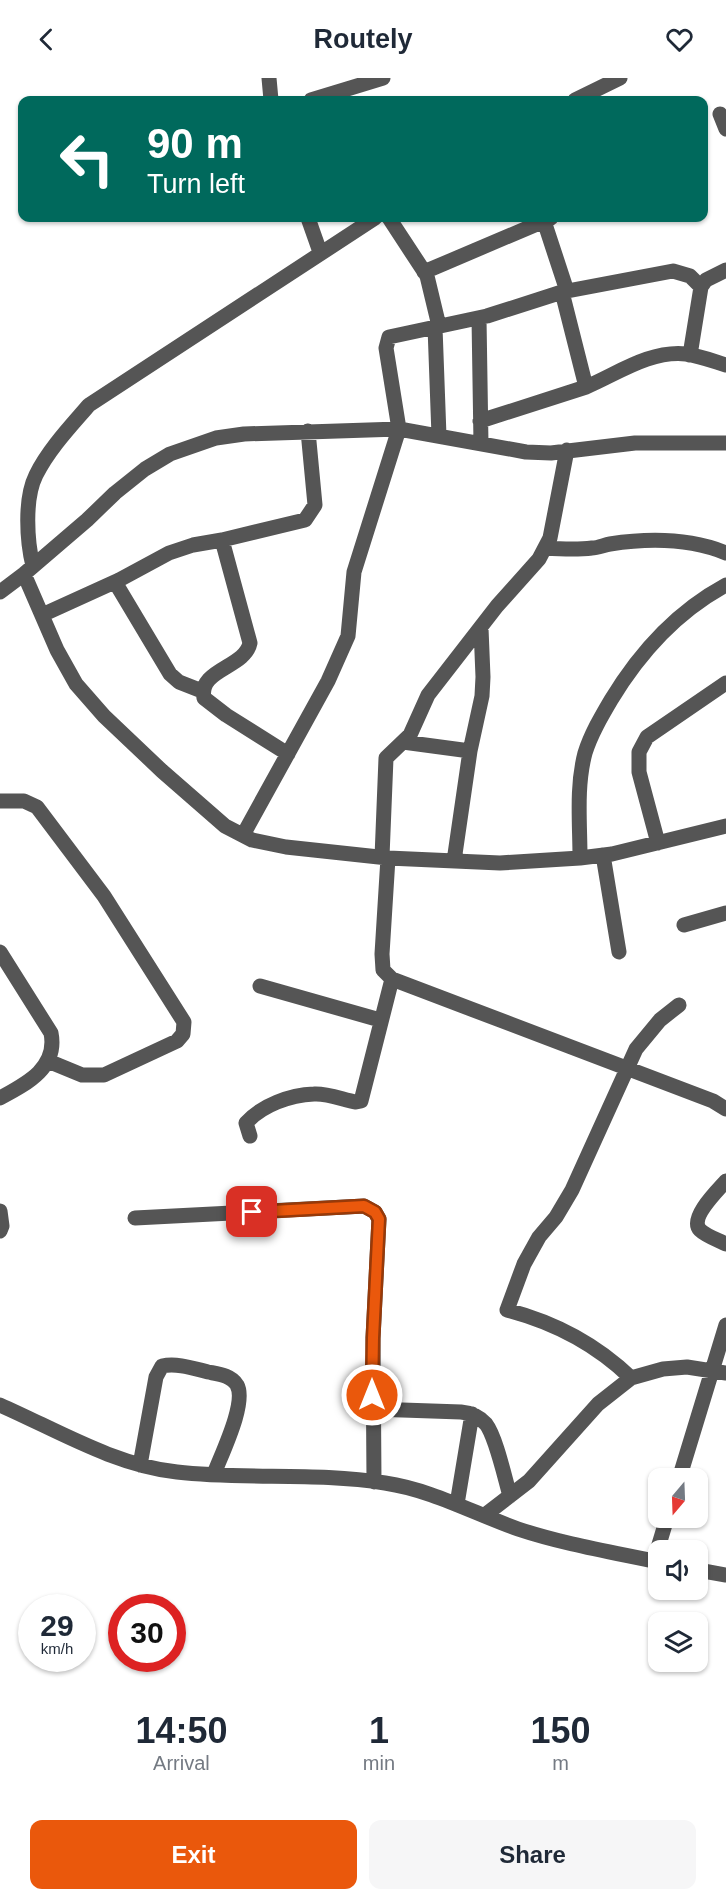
<!DOCTYPE html>
<style>
body{margin:0;font-family:Helvetica,sans-serif;background:#f6f6f7;color:#1f2937;height:100vh;display:flex;flex-direction:column;font-size:22px;white-space:nowrap}
*{box-sizing:border-box;margin:0}
p{font-size:20px;color:#747a83}
.icon{flex:none;width:33px;height:33px;fill:none;stroke:currentColor;stroke-width:2;stroke-linecap:round;stroke-linejoin:round}
.map{position:relative;height:1613px;overflow:hidden}
.details{display:flex;flex-direction:column;background:#fff;flex:1}
.details>*{flex:none}
.hud{position:absolute;left:18px;top:18px;width:690px;height:126px;border-radius:12px;box-shadow:0 2px 4px #0004;background:#00695c;color:#fff;overflow:hidden}
.needle{width:39px;rotate:199deg}
.buttons{position:absolute;left:648px;top:1390px;display:grid;gap:12px}
.buttons a{display:grid;place-items:center;width:60px;height:60px;border-radius:12px;background:#fff;box-shadow:0 2px 4px #0004;font-size:30px}
.speed{position:absolute;left:18px;top:1516px;display:flex;gap:12px;font-size:30px;font-weight:700;text-align:center}
.speed>*{display:grid;place-content:center;width:78px;height:78px;border-radius:50%;background:#fff;box-shadow:0 2px 4px #0004;line-height:1}
.speed small{font-size:15px;font-weight:400}
.speed .limit{border:9px solid #d22;background:#fff;color:#111}
.pin{position:absolute;display:grid;place-items:center;width:51px;height:51px;color:#fff;margin:-26px;border-radius:12px;box-shadow:0 3px 9px #0006}
.me{position:absolute;width:66px;margin:-33px;rotate:0deg;stroke-linejoin:round;filter:drop-shadow(0 0 4px #0008)}
.turn{display:flex;align-items:center;gap:21px;height:126px;padding:0 30px;font-size:27px}
.turn .icon{width:78px;height:78px;stroke-width:2.5}
.turn b{display:block;font-size:42px;line-height:51px}
.eta{display:flex;justify-content:space-evenly;align-items:center;height:102px;text-align:center}
.eta b{font-size:36px;font-weight:800;line-height:42px}
.button{display:flex;gap:12px;margin-top:auto;padding:12px 30px}
.button a{flex:1;height:69px;border-radius:12px;background:#ea580c;color:#fff;font-size:24px;font-weight:800;line-height:69px;text-align:center}
.button a+a{background:#f6f6f7;color:#1f2937}
header{display:flex;justify-content:space-between;align-items:center;height:78px;padding:0 30px;background:#fff;font-size:27px;font-weight:800}
.map>svg:first-child{display:block}
.lines{fill:none;stroke-linecap:round;stroke-linejoin:round}
.minor{stroke:#555;stroke-width:15}
.route-casing{stroke:#983908;stroke-width:15}
.route{stroke:#ea580c;stroke-width:10}
</style>
<header><svg class="icon" aria-label="back" viewBox="0 0 24 24"><path d="M15 5l-7 7 7 7"/></svg>Routely<svg class="icon" aria-label="heart" viewBox="0 0 24 24"><path d="M12 20l-8-8c-3-5 5-10 8-4 3-6 11-1 8 4z"/></svg></header>
<div class="map">
<svg width="726" height="1613" viewBox="0 0 726 1613">
<rect width="100%" height="100%" fill="#fff"/>
<g class="lines">
<path class="minor" d="M269,0L271,22
M311,22L383,0
M575,22L620,0
M720,36L726,51
M308,140L320,174
M389,140L427,198L439,248
M544,143L567,213
M424,194L551,140
M562,214L586,309C617,296 650,272 686,276C700,278 713,283 726,287
M479,240L481,366
M435,249L439,358
M690,277L701,209L706,202L726,192
M480,343L586,309
M222,462L250,565C245,590 198,591 204,620L226,637L288,676
M545,470C560,471 576,472 592,470C598,470 604,467 610,466C649,460 689,460 726,475
M33,488C27,464 24,421 36,397C49,371 70,349 89,327L375,140
M24,496L57,572L76,606L104,638L162,693L225,748L252,762L286,769L388,780L500,785L580,780L612,776L726,748
M115,504L170,596L179,604L202,613
M0,514L24,496L87,442L115,415L145,391L170,376L216,360L244,356L399,351L526,374L551,375L635,365H726
M42,537L119,502L169,475L193,467L222,462L305,442L315,427L308,353
M403,664L470,673
M0,723H24L37,729L104,818L184,944L183,956L177,963L104,997H82L48,983
M243,757L328,603L348,558L354,494L399,351L386,270L389,259L487,238L562,214L673,193L690,198L701,209
M658,765L639,694V674L647,659L726,605
M603,777L619,874
M382,779L386,680L410,657L428,617L497,528L539,481L550,460L567,372
M388,780L382,876L383,892L392,901L713,1023L726,1031
M580,780C580,745 576,709 585,675C591,656 601,639 611,622C640,574 676,534 726,507
M454,783L470,673L482,618L483,599L481,550
M684,847L726,835
M0,874L51,955C58,990 26,1006 0,1020
M260,908L380,942
M250,1058L246,1045C262,1027 290,1017 314,1016C327,1015 344,1022 356,1024L361,1023L392,901
M726,1103C718,1112 689,1140 700,1152C706,1158 718,1162 726,1166
M0,1133L2,1148L0,1153
M135,1140L364,1128L375,1134L379,1141L373,1260L374,1404
M631,1300C597,1267 553,1244 507,1232L524,1186L539,1159L556,1139L572,1112L636,971L660,942L679,927
M0,1327C57,1352 114,1387 177,1394C246,1402 316,1394 385,1405C432,1412 473,1435 518,1451C563,1466 611,1474 658,1484
M373,1331L461,1334C471,1335 479,1338 486,1346C496,1359 505,1401 510,1418
M140,1387L156,1299L162,1288C177,1285 192,1290 208,1294C218,1296 231,1297 237,1307C247,1325 221,1377 214,1396
M679,1401L726,1247
M457,1426L472,1336
M485,1437L529,1403L598,1326L631,1300L663,1291L687,1289L726,1295
M654,1483L667,1440
M698,1492L726,1497"/>
</g>
<g class="lines">
<defs>
<path id="route" d="M252,1134L364,1128L375,1134L379,1141L373,1260L372,1317"/>
</defs>
<use href="#route" class="route-casing"/>
<use href="#route" class="route"/>
</g>
</svg>
<div class="buttons">
<a><svg class="needle" viewBox="-14 -14 28 28"><path d="M0-13l5 13h-10z" fill="#e53935"/><path d="M0 13l5-13h-10z" fill="#747a83"/></svg></a>
<a><svg class="icon" aria-label="sound" viewBox="0 0 24 24"><path d="M4 9h4l5-4v14l-5-4H4zM17 9q2 3 0 6"/></svg></a>
<a><svg class="icon" aria-label="layers" viewBox="0 0 24 24"><path d="M12 4l9 5-9 5-9-5zM3 14l9 5 9-5"/></svg></a>
</div>
<div class="speed"><div>29<small>km/h</small></div><div class="limit">30</div></div>
<div class="pin" style="left:252px;top:1134px;background:#d93025"><svg class="icon" aria-label="arrive" viewBox="0 0 24 24"><path d="M6 21V4h12l-3 4 3 4H6"/></svg></div>
<svg class="me" style="left:372px;top:1317px" viewBox="-20 -20 40 40"><circle r="17" fill="#ea580c" stroke="#fff" stroke-width="3"/><path d="M0-11L8 9 0 5-8 9z" fill="#fff"/></svg>
<div class="hud">
<div class="turn"><svg class="icon" aria-label="left" viewBox="0 0 24 24"><path d="M17 20v-9H6M10 6l-5 5 5 5"/></svg><div><b>90 m</b>Turn left</div></div>
</div>
</div>
<section class="details">
<div class="eta">
<div><b>14:50</b><p>Arrival</p></div>
<div><b>1</b><p>min</p></div>
<div><b>150</b><p>m</p></div>
</div>
<div class="button"><a>Exit</a><a>Share</a></div>
</section>
